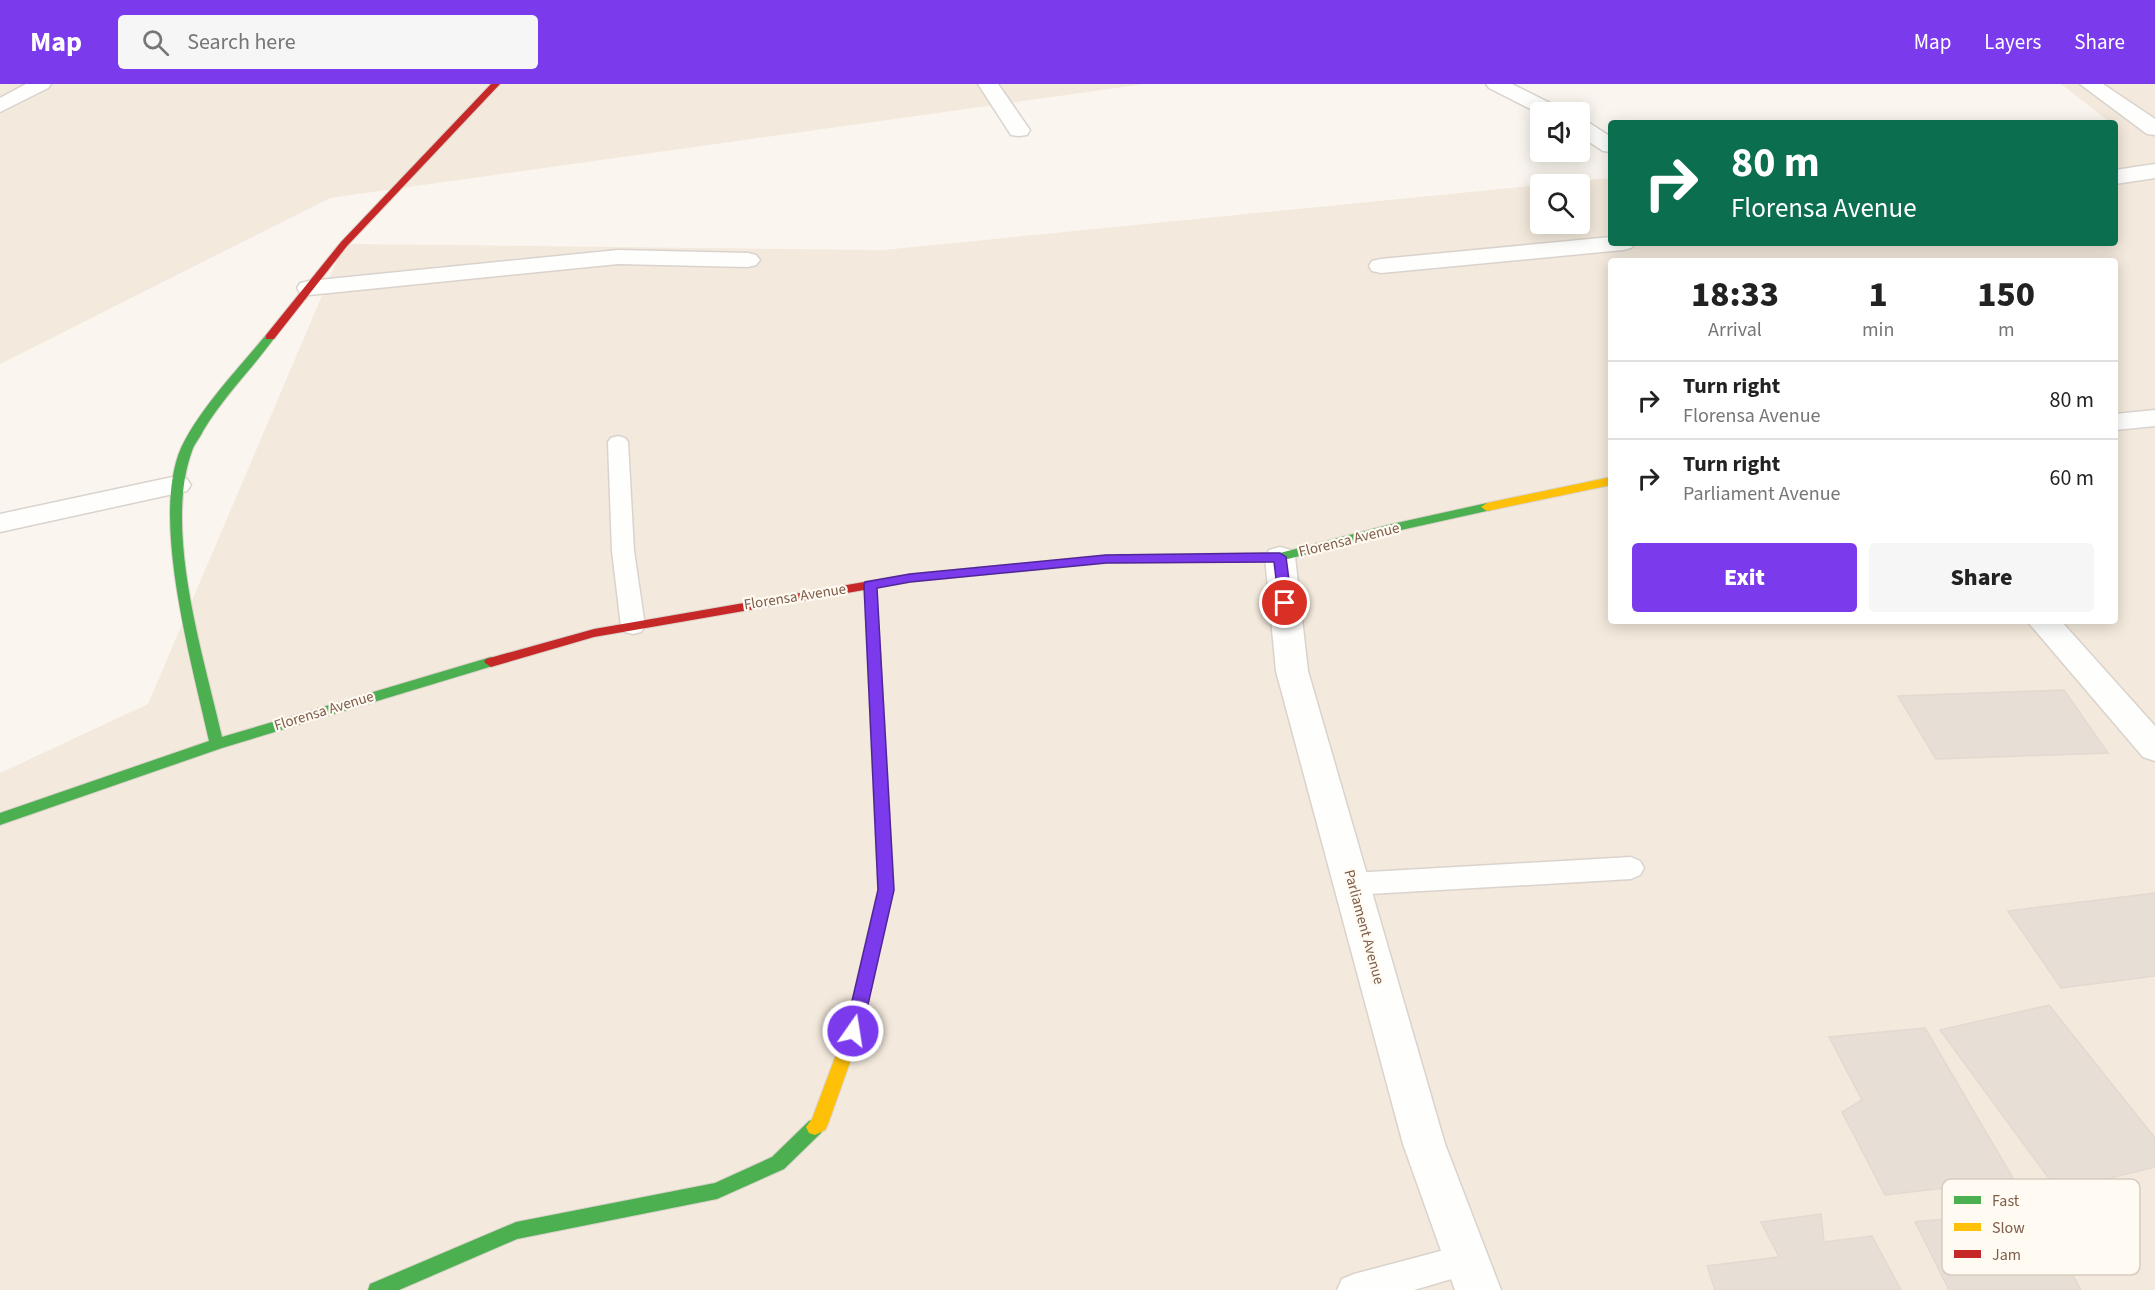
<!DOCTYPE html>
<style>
body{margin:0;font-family:"Source Sans 3",sans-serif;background:#f6f6f6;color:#222;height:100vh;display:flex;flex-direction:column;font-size:22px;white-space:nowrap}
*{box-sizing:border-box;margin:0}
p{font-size:20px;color:#767676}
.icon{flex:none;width:33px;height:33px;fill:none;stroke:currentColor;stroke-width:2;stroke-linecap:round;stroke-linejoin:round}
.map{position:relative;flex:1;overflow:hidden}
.details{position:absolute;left:1608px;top:174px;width:510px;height:366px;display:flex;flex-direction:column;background:#fff;border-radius:6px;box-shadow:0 3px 15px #0003}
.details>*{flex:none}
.top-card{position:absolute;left:1608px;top:36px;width:510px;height:126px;border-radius:6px;box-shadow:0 3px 15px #0003;background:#0b6e4f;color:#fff;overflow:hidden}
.tools{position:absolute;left:1530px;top:18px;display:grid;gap:12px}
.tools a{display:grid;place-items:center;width:60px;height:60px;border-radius:6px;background:#fff;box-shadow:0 3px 15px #0003;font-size:30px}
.pin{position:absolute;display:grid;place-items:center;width:51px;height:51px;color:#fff;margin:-26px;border:3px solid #fff;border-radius:50%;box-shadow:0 2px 6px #0007}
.me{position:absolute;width:66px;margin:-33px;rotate:13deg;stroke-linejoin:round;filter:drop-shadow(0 0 4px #0008)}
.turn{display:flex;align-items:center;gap:21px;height:126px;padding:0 24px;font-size:27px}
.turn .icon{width:78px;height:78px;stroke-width:2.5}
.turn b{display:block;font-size:42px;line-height:51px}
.eta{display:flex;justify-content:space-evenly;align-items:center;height:102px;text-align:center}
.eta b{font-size:36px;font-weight:800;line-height:42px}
.cta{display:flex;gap:12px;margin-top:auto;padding:12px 24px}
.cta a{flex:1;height:69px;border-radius:6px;background:#7c3aed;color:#fff;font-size:24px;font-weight:800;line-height:69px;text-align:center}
.cta a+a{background:#f6f6f6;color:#222}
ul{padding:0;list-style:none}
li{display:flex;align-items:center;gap:18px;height:78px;padding:0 24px;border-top:2px solid #e0e0e0}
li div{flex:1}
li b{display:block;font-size:22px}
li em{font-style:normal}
header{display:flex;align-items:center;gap:36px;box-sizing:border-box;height:84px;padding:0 30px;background:#7c3aed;color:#fff}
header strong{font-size:28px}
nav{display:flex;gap:33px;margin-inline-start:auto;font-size:21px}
.search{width:420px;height:54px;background:#f6f6f6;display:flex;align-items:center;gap:15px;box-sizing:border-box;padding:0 21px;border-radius:6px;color:#767676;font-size:22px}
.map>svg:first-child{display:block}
.residential{fill:#f3e9dc;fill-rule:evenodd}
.building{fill:#e7ded5;stroke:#e4d9d0;stroke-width:1.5}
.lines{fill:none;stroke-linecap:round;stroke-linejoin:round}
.lane-casing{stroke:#dad3cd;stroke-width:3}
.street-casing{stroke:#dad3cd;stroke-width:3}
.fast-casing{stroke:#dad2ca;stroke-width:2}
.slow-casing{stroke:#dad2ca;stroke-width:2}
.jam-casing{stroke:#dad2ca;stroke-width:2}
.lane{fill:#fefefd;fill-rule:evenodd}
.street{fill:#fefefd;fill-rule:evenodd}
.fast{fill:#4caf50;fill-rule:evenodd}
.slow{fill:#ffc107;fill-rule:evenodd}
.jam{fill:#c62828;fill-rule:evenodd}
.route{fill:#7c3aed;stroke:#51269a;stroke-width:1.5}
.labels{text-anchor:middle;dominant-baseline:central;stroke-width:4.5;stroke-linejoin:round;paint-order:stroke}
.street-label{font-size:15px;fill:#7e5d49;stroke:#fffaf2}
.key{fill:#fffaf2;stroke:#d8cbbf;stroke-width:1.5}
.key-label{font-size:16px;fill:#7e5d49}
</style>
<header>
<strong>Map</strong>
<div class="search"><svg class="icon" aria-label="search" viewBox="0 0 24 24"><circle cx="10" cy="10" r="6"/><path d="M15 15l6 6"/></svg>Search here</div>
<nav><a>Map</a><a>Layers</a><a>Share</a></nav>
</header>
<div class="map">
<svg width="2155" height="1206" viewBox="0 0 2155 1206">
<rect width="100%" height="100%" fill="#faf6ef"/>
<path class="residential" d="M0,0H1144L330,114L0,280Z
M2061,0H2155V1206H0V689L148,620L344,160L883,166L1540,101V140H1580V100H1542L1611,94V159H2115V39H2111ZM1611,177H2115V537H1611Z"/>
<path class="building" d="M2064,606L2108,669L1936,675L1898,612Z
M2155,809V892L2061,904L2008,827Z
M2049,921L2155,1054V1083L2058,1107L1940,946Z
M1925,944L2014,1096L1885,1111L1842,1028L1862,1016L1829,953Z
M2036,1126L2081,1206H1949L1915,1138Z
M1821,1130L1824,1158L1872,1152L1901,1206H1715L1707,1182L1779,1173L1761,1138Z"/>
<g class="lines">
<defs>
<path id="lane" d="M618,352L625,354L628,358L634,467L645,542L641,548L633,550L625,548L621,542L612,467L608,358L611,354Z
M1631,773L1640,777L1644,784L1640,791L1631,795L1352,811L1342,808L1338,800L1342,792L1352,789Z
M1467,1160L1479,1165L1483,1176L1479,1187L1414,1206H1337L1342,1195L1354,1190Z"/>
<path id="street" d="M26,0H51L48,4L0,28V14Z
M978,0H998L1030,46L1027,51L1019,52L1011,51Z
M1486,0H1512L1560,24L1563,28L1540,30L1489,4Z
M2080,0H2103L2155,35V51L2147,50Z
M1580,37L1588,38L1611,53V68L1603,67L1580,52Z
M2155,80V94L2115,100V86Z
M1611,153V159H1635L1631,164L1623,166L1381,189L1372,187L1369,182L1372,177L1381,175Z
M618,166L748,169L756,171L760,176L756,181L748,183L618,180L309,211L300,209L297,204L300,199L309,197Z
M2155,326V342L2115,346V330Z
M177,392L187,395L191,401L187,407L0,448V430Z
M1280,463L1291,466L1295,473L1308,587L1445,1060L1501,1206H1455L1403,1060L1276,587L1265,473L1269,466Z
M2027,537H2061L2155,642V677L2143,673Z"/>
<path id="fast" d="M270,250L275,253C252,285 223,313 203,347C200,354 194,360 192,367C163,446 204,573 222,653L491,573L498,578L496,581L222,664L0,741V729L209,657C193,583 150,435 181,364C200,324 238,285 266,251Z
M1487,419L1491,420L1493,423L1491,426L1392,448L1280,477L1106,479L1006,489L1000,485L1006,481L1106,471L1280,469L1392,440Z
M870,497L876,501L884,631L877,636L870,631L864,501Z
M815,1035L821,1037L824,1043L821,1049L784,1085L717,1115L517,1155L399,1206H368L370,1200L516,1138L715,1099L772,1073L809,1037Z"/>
<path id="slow" d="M1611,393V401L1487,427L1481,423L1487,419Z
M877,626L884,631L894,806L861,947L828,1040L825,1046L815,1051L809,1049L806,1043L812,1035L845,947L878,806L870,631Z"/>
<path id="jam" d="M491,0H500L347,162L274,255H266V251L341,158Z
M1006,481L1010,482L1012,485L1010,488L910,498L594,553L491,583L484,578L486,575L594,545L910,490Z"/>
</defs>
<use href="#lane" class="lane-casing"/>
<use href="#street" class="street-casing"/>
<use href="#fast" class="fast-casing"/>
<use href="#slow" class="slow-casing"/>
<use href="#jam" class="jam-casing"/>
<use href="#lane" class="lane"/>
<use href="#street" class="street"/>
<use href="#fast" class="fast"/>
<use href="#slow" class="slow"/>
<use href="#jam" class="jam"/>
</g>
<path class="route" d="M1280,469L1286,473L1292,519L1285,523L1279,519L1274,478L1106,479L910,498L877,504L894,806L862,947L859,952L853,954L847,952L845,947L878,806L864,501L865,498L910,490L1106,471Z"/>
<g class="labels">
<g class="street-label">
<text transform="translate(1349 456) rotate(-14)">Florensa Avenue</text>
<text transform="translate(795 513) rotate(-9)">Florensa Avenue</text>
<text transform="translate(324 627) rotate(-17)">Florensa Avenue</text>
<text transform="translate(1364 843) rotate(75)">Parliament Avenue</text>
</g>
</g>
<rect x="1942" y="1095" width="198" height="96" rx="9" class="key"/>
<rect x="1954" y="1112" width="27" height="8" fill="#4caf50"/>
<rect x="1954" y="1139" width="27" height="8" fill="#ffc107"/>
<rect x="1954" y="1166" width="27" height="8" fill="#c62828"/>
<g class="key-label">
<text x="1992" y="1122">Fast</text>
<text x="1992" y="1149">Slow</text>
<text x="1992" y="1176">Jam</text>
</g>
</svg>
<div class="tools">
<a><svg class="icon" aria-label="sound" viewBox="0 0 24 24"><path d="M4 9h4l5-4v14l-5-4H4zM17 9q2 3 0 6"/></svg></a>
<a><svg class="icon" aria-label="search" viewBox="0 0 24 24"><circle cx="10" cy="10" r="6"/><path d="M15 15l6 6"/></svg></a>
</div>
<div class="pin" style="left:1285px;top:519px;background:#d93025"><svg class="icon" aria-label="arrive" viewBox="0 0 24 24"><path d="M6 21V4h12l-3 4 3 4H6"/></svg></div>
<svg class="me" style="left:853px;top:947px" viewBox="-20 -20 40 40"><circle r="17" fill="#7c3aed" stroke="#fff" stroke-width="3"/><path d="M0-11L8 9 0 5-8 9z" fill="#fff"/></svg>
<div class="top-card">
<div class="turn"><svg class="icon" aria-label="right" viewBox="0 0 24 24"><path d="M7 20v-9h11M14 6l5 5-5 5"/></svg><div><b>80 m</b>Florensa Avenue</div></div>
</div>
<section class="details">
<div class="eta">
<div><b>18:33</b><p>Arrival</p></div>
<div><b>1</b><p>min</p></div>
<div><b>150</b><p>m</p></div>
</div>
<ul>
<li><svg class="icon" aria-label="right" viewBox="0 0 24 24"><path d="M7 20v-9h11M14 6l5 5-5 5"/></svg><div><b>Turn right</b><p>Florensa Avenue</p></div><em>80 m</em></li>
<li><svg class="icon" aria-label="right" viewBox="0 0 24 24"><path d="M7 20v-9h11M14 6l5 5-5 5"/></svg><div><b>Turn right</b><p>Parliament Avenue</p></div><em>60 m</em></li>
</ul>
<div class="cta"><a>Exit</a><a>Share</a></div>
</section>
</div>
